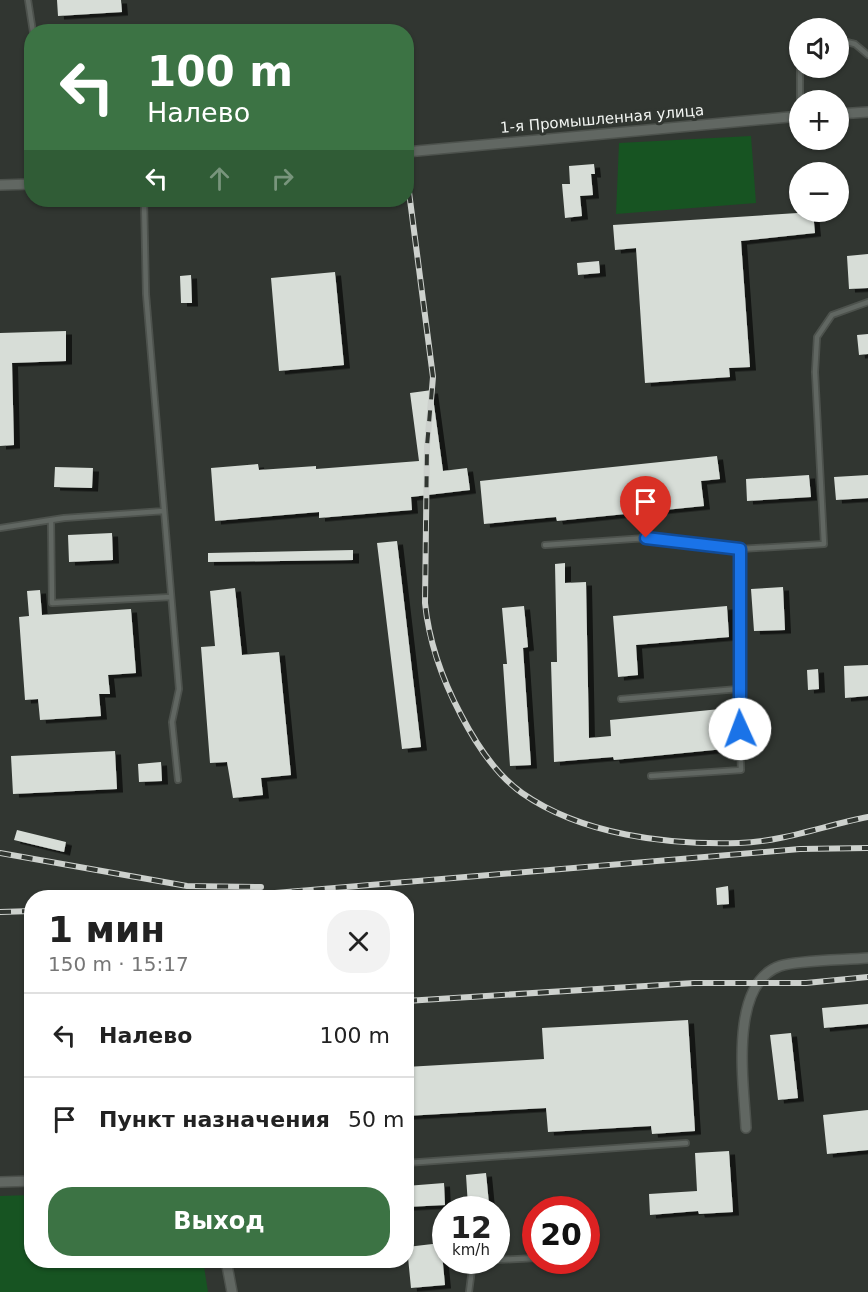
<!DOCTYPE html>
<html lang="ru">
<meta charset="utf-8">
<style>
body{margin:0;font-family:"DejaVu Sans",sans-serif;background:#f2f2f2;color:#222;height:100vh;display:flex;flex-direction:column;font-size:22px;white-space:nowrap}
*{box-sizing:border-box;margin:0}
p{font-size:20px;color:#767676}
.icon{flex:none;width:33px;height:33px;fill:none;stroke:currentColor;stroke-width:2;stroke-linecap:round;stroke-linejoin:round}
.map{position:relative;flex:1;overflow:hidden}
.drawer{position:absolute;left:24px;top:890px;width:390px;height:378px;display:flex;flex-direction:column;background:#fff;border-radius:24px;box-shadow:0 2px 4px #0004}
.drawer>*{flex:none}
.banner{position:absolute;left:24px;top:24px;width:390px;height:183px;border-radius:24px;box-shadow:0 2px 4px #0004;background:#3c7344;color:#fff;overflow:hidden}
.fabs{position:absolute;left:789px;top:18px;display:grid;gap:12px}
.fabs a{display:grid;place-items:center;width:60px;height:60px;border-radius:50%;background:#fff;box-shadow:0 2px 4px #0004;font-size:30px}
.speed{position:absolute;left:432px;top:1196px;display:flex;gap:12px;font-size:30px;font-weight:700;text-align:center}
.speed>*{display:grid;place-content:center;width:78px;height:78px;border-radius:50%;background:#fff;box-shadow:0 2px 4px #0004;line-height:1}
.speed small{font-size:15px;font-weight:400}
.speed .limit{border:9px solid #d22;background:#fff;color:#111}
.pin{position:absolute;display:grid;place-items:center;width:51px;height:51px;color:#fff;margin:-62px -26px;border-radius:50% 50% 50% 0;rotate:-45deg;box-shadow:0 0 6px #0007}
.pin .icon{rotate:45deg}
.me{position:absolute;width:66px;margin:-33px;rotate:358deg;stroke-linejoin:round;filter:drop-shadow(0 0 4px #0008)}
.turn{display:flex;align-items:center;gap:21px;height:126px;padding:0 24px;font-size:27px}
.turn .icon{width:78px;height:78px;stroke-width:2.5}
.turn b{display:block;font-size:42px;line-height:51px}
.lanes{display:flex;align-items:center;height:57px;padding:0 24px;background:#0003;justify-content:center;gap:30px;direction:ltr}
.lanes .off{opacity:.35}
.round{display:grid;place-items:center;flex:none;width:63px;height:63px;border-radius:24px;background:#f2f2f2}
.head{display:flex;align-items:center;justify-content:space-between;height:102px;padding:0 24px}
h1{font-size:36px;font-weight:800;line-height:45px}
.primary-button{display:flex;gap:12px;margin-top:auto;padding:12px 24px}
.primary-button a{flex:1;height:69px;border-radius:24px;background:#3c7344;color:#fff;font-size:24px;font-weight:800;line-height:69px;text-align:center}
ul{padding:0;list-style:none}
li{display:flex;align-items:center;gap:18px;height:84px;padding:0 24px;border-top:2px solid #e0e0e0}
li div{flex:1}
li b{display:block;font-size:22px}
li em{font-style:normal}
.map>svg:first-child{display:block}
.green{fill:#175422}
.building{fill:#d7ddd7;filter:url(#shadow)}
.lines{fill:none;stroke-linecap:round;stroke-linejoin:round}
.lane-casing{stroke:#4d524d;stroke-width:8}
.street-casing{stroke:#4d524d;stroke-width:12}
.lane{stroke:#616762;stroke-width:4.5}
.street{stroke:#616762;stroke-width:9}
.rail-casing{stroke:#cdd1cd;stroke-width:6}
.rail{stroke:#313631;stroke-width:4;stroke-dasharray:11;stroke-linecap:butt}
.route-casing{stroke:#114b97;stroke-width:15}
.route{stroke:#1a73e8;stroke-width:10}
.labels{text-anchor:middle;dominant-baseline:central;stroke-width:6;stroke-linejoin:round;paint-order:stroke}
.street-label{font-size:15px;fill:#f2f5f2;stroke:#313631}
</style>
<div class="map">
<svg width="868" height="1292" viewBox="0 0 868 1292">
<defs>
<filter id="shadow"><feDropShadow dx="6" dy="3.5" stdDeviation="0" flood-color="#0009"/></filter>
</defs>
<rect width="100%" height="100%" fill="#313631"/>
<path class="green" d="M751,136L756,203L616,214L619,143Z
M31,1195L32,1260H203L208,1292H0V1196Z"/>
<path class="building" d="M57,0H121L122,12L58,16Z
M594,164L595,174H591L593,195L580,196L582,216L565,218L562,184H570L569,166Z
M813,212L815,233L741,241L750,367L729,368L730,377L645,383L636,248L615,250L613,225Z
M868,254V288L849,289L847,256Z
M599,261L600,273L578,275L577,263Z
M335,272L344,365L279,371L271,278Z
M191,275L192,303H181L180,276Z
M66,331V361L12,363L14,445L0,446V333Z
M868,334V354L859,355L857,335Z
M432,390L443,471L467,468L470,490L411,497L412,510L319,518V512L215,521L211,468L258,464L259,470L316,466V469L419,461L410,393Z
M717,456L720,479L701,481L704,506L557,521L556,517L484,524L480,481Z
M55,467L93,468L92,488L54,487Z
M809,475L811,497L747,501L746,479Z
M868,475V498L836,500L834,477Z
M112,533L113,560L69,562L68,535Z
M397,541L421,747L402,749L377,543Z
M353,550V560L208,562V553Z
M565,563V583L586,582L589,738L611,736L610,720L720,709L724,749L614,760L613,757L554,762L551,662H557L555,564Z
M783,587L785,630L754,631L751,589Z
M235,588L242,655L279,652L291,775L261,778L263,795L233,798L227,762L210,763L201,647L215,646L210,591Z
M40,590L42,615L131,609L136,673L108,675L110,694H99L101,716L40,720L38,699L25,700L19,617L29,616L27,591Z
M524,606L528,647L523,648L531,765L510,766L503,664H507L502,608Z
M727,606L729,637L636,645L638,675L618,677L613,616Z
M868,665V696L845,698L844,666Z
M818,669L819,689L808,690L807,670Z
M115,751L117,789L13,794L11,756Z
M161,762L162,781L139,782L138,764Z
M17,830L66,842L64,852L14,840Z
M728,886L729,904L717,905L716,888Z
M868,1004V1024L824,1028L822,1008Z
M688,1020L695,1131L652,1134L651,1126L548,1132L546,1108L406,1116V1067L544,1059L542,1028Z
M791,1033L798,1098L778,1100L770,1035Z
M868,1110V1150L827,1154L823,1115Z
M729,1151L733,1212L699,1214L698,1211L650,1215L649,1194L697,1191L695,1153Z
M486,1173L489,1204L468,1206L466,1175Z
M444,1183L445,1205L407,1207L406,1186Z
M441,1243L445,1285L411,1288L407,1247Z"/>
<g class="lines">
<defs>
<path id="lane" d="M28,0L33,32
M838,40L855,44L868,55
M800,67V100
M144,200L146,294L179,689L172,722L178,780
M51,520L52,603L171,597
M0,528L64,518L164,511
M545,545L646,538L740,549L824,544L815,372L817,337L832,315L868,302
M621,699L738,689L740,549
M651,776L741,770L738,689
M406,1163L686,1143
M496,1260L536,1258
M469,1292L473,1261L494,1260"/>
<path id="street" d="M838,114L868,112
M406,152L800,116
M0,185L32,184
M746,1128C744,1085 728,984 780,966C798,960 846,960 868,958
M0,1182L32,1181
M226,1260L232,1292"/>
</defs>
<use href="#lane" class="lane-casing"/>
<use href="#street" class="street-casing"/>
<use href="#lane" class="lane"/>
<use href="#street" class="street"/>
<defs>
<path id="rail" d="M409,192L433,377L427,446L425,603C429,643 442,679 461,715C475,742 495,774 522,793C582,835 667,845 739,843C782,842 826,825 868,817
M0,853L187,886L261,887
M226,897L800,849L868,848
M0,912L32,911
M406,1001L694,983H806L868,977"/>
</defs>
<use href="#rail" class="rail-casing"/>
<use href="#rail" class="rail"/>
</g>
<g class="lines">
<defs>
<path id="route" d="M646,538L740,549V729"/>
</defs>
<use href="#route" class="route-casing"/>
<use href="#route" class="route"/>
</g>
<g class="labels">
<g class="street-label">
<text transform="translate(602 119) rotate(-5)">1-я Промышленная улица</text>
</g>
</g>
</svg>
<div class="fabs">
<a><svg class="icon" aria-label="sound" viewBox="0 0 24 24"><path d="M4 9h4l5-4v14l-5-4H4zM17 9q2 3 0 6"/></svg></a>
<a>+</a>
<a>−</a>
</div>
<div class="speed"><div>12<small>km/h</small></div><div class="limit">20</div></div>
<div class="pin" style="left:646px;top:538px;background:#d93025"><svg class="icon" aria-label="arrive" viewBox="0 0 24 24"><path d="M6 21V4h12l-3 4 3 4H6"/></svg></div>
<svg class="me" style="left:740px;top:729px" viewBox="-20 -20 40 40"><circle r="19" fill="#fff"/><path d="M0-13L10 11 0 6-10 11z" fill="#1a73e8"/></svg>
<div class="banner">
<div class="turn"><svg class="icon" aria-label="left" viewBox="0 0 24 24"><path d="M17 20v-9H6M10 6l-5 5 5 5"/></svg><div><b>100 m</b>Налево</div></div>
<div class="lanes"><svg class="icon" aria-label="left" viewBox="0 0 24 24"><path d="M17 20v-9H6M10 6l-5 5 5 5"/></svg><svg class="icon off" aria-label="ahead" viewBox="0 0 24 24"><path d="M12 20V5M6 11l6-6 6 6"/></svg><svg class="icon off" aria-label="right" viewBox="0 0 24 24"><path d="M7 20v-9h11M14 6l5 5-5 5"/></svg></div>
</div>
<section class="drawer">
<div class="head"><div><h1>1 мин</h1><p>150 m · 15:17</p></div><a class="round"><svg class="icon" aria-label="close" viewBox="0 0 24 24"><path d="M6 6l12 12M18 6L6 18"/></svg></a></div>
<ul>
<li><svg class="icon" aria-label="left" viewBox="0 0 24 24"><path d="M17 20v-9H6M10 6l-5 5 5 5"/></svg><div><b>Налево</b></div><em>100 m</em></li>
<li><svg class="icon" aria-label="arrive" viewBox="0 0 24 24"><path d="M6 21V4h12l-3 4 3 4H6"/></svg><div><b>Пункт назначения</b></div><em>50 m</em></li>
</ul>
<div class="primary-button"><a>Выход</a></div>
</section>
</div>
